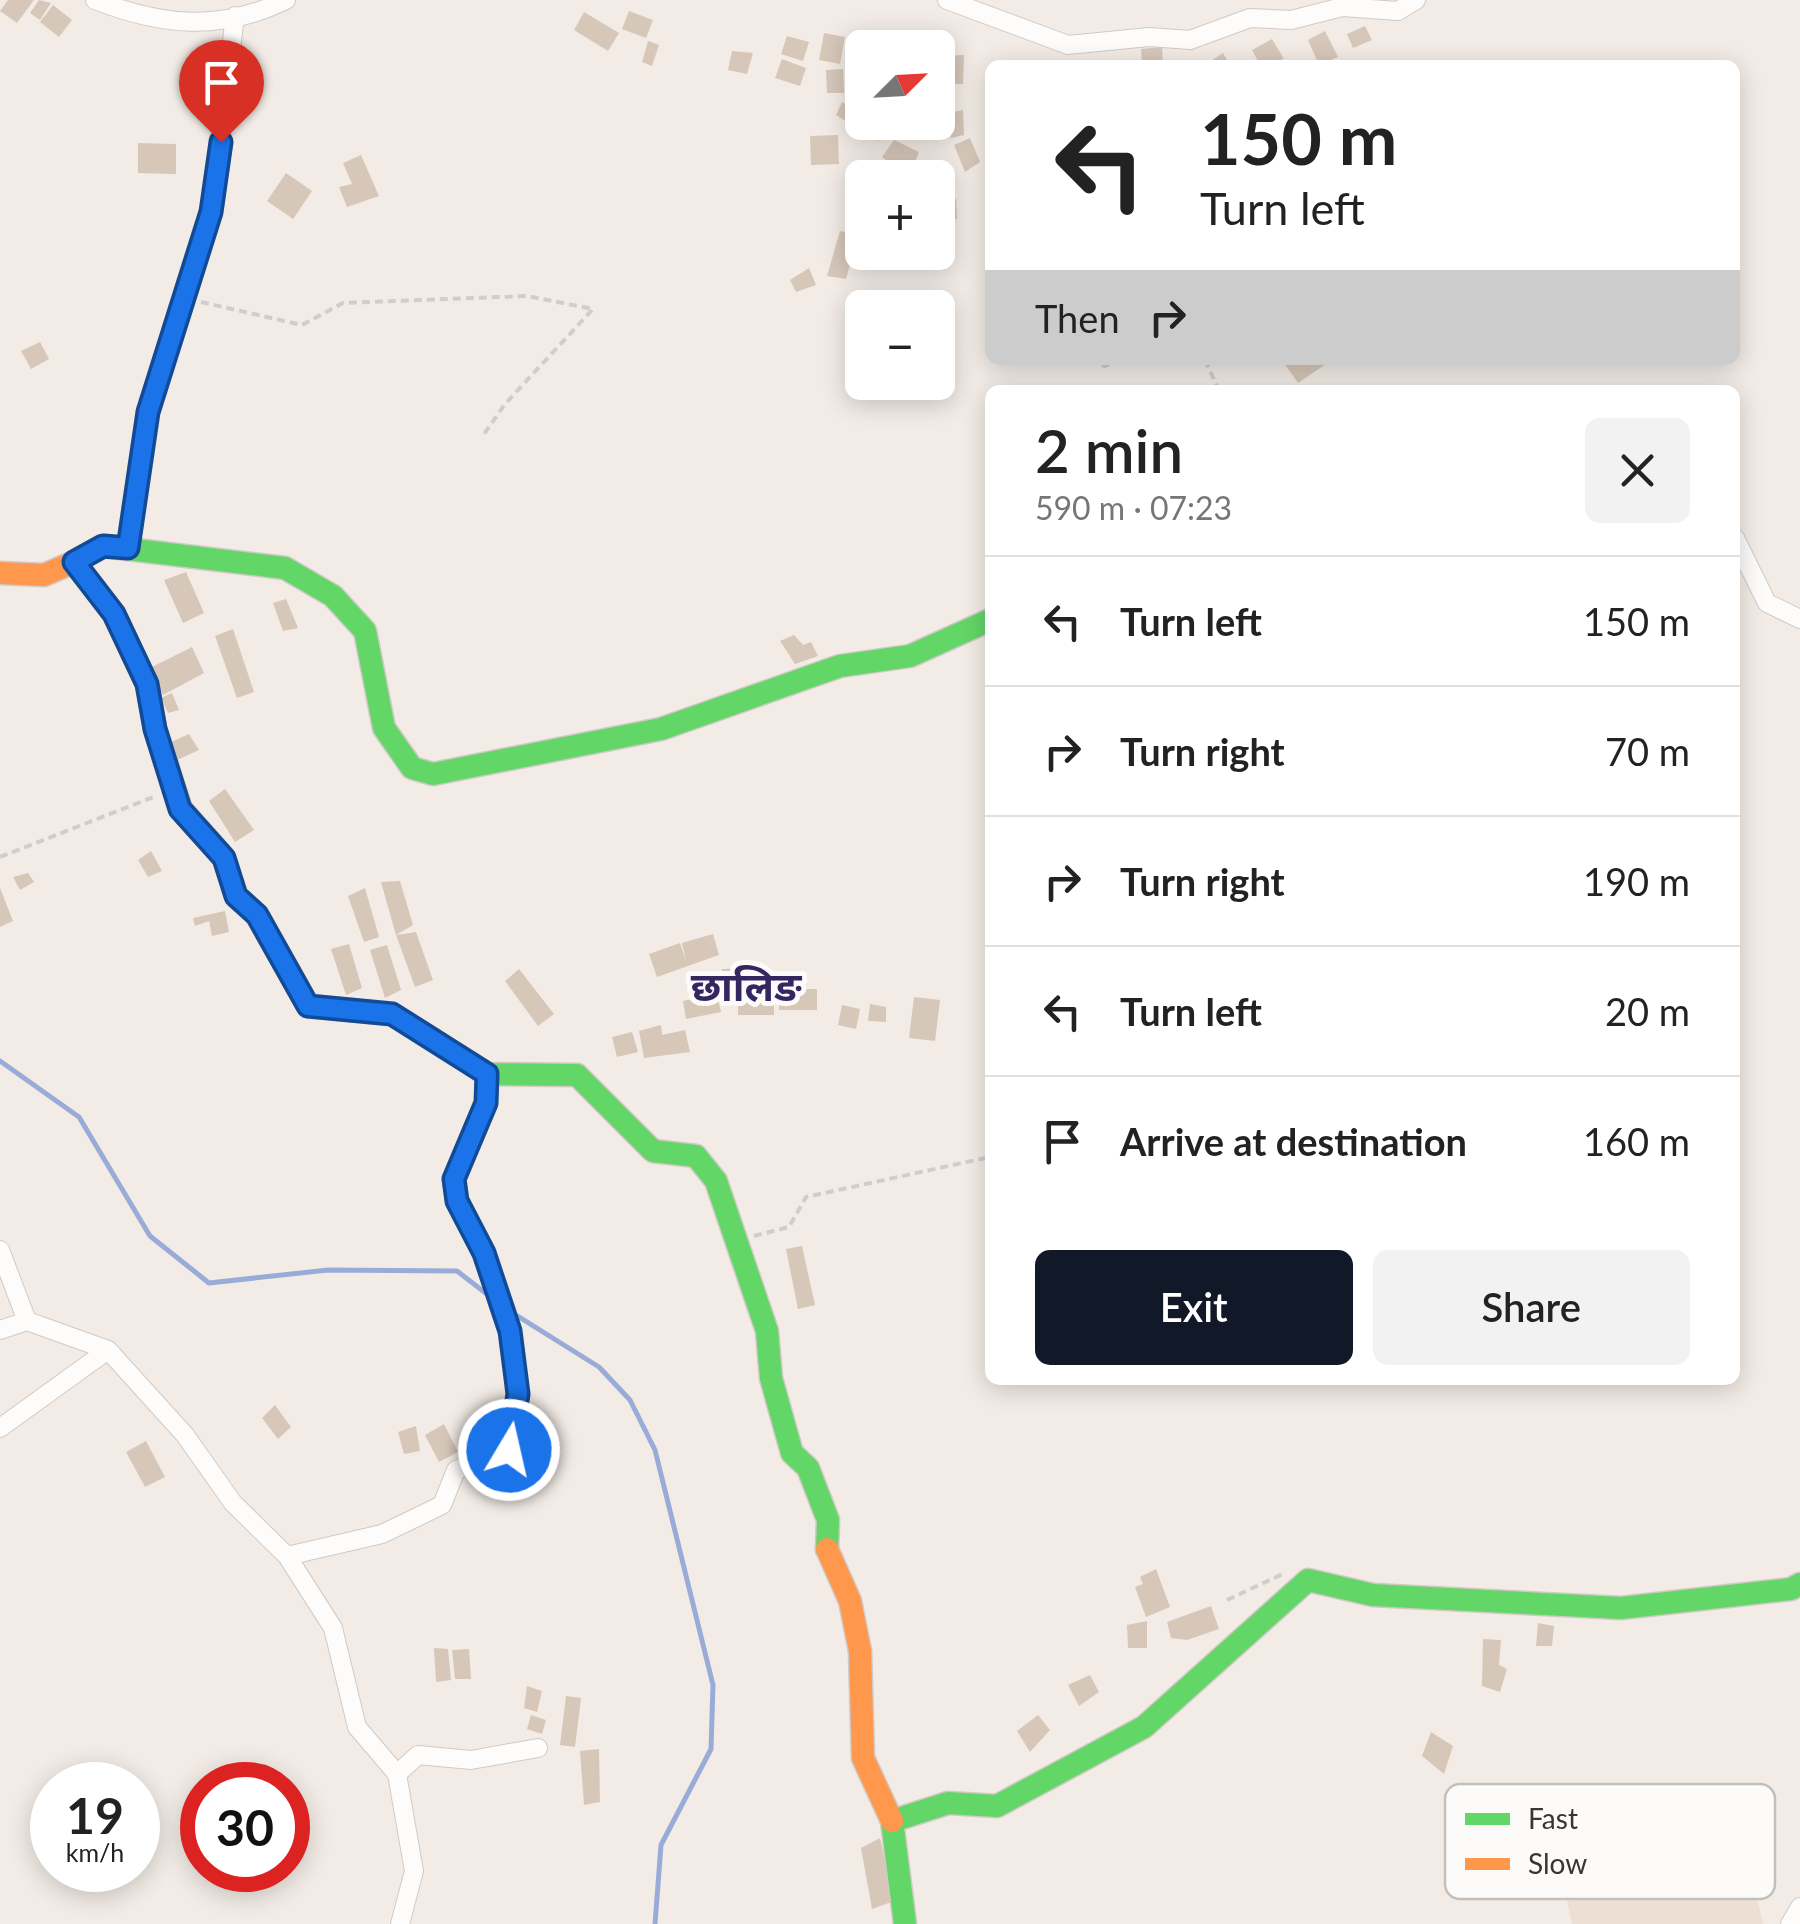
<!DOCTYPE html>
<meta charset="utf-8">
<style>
body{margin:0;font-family:Lato,"Noto Sans Devanagari",sans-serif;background:#f2f2f2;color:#222;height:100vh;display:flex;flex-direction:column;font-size:38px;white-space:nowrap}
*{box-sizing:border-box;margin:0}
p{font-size:32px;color:#767676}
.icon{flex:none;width:55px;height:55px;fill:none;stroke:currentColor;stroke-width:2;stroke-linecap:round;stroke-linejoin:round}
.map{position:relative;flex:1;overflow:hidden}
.panel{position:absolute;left:985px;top:385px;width:755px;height:1000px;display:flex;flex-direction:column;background:#fff;border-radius:15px;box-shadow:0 5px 25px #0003}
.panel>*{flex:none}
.top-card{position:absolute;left:985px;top:60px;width:755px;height:305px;border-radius:15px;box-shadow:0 5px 25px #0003;background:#fff;color:#222;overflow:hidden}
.needle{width:65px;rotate:66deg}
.controls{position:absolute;left:845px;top:30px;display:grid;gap:20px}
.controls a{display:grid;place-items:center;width:110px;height:110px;border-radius:15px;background:#fff;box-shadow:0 5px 25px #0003;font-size:50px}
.speed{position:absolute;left:30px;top:1762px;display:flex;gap:20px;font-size:50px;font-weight:700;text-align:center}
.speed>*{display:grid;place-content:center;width:130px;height:130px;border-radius:50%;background:#fff;box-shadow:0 5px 25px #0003;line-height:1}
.speed small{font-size:25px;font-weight:400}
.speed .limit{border:15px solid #d22;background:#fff;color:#111}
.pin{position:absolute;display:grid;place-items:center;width:85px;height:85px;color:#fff;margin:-102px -42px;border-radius:50% 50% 50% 0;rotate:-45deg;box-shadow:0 0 10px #0007}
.pin .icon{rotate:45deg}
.me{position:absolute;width:110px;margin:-55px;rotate:9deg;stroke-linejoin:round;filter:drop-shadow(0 0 8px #0008)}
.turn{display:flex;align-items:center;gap:35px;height:210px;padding:0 50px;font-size:45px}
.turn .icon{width:130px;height:130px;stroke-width:2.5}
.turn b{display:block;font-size:70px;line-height:85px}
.then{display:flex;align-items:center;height:95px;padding:0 50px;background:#0003;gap:20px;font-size:38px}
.round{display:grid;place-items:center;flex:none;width:105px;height:105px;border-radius:15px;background:#f2f2f2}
.overview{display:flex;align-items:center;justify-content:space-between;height:170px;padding:0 50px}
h1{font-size:60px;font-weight:600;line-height:75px}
.button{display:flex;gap:20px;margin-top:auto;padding:20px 50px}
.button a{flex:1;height:115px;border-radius:15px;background:#111827;color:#fff;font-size:40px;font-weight:600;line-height:115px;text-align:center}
.button a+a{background:#f2f2f2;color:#222}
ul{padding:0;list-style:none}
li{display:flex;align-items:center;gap:30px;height:130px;padding:0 50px;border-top:2px solid #e0e0e0}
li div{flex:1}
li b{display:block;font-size:38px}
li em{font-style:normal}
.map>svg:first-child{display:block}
.built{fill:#eddfd4}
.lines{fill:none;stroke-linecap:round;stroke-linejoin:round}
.stream{stroke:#99acd7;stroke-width:5}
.building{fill:#d6c7b9}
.street-casing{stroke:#d0cac6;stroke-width:20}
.fast-casing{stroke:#d0cac6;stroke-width:25}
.slow-casing{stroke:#d0cac6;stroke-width:25}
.path{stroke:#cfcecb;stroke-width:4;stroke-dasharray:8 5;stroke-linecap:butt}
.street{stroke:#fdfcfb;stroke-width:18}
.fast{stroke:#63d668;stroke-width:22}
.slow{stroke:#ff974d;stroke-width:22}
.route-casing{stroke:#114b97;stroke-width:25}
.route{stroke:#1a73e8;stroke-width:18}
.labels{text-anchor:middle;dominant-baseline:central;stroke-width:10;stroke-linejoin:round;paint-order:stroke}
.district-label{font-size:40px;font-weight:bold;fill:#332762;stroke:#fdfbf9}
.key{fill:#fdfbf9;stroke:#c2c0bd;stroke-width:2.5}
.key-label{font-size:28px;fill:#393530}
</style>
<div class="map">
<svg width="1800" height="1924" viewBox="0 0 1800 1924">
<rect width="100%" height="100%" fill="#f3ece6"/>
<path class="built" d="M1749,1862L1763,1924H1572L1567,1901Z"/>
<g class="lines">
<path class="stream" d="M0,1061L79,1117L150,1236L209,1283L328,1270L457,1271L492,1298
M508,1310L599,1367L630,1400L655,1450L713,1685L711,1749L661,1845L655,1924"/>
</g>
<path class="building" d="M8,0H34L17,23L0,11Z
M39,0L51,3L40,20L30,13Z
M53,5L72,20L59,37L40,22Z
M629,11L653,20L646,38L622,29Z
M584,12L619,33L608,51L574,30Z
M1365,26L1372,40L1353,48L1347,34Z
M1325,31L1338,57L1319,65L1308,40Z
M824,33L845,37L840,64L819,60Z
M787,36L809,42L803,61L781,54Z
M1272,39L1284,59L1260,65L1252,50Z
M648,41L659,45L652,66L642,62Z
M1162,47L1163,65H1142L1141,49Z
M732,51L753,53L747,74L728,70Z
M1223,53L1230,65H1205Z
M964,55L963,84H946L944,56Z
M782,59L806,68L800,86L775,78Z
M843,69L844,93H827L826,70Z
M842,102L856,110L850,124L836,115Z
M963,110L964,135L951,138L949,113Z
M868,122H885L879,141L863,136Z
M911,122H930L931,128L915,131Z
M838,135L839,164L811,165L810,136Z
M970,138L980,162L965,172L954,145Z
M894,140L919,152L909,177L882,157Z
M138,143L176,144V174L138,173Z
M361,155L379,196L347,207L339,187L352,184L343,163Z
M286,173L312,191L293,219L267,201Z
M956,199L957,219H938V201Z
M840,231L862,235L858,261L851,260L846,279L827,276Z
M809,268L816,285L796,292L790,280Z
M40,342L49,359L31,369L21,351Z
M1282,360H1323L1326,364L1298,383Z
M186,572L204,613L183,623L164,580Z
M286,599L298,628L283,631L273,603Z
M233,629L254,692L237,698L215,636Z
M794,635L803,645L811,642L818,656L795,664L780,641Z
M192,647L204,673L163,695L150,668Z
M172,693L179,710L168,713L161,698Z
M189,734L199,750L175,761L167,744Z
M225,789L254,830L235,842L209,801Z
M151,851L162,871L148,877L138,860Z
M28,873L34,882L20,890L13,877Z
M400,881L413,925L396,935L416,932L433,980L415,987L396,935L381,882Z
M0,888L13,921L0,927Z
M365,888L379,937L364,942L348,896Z
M225,911L229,932L212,936L209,921L195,926L193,918Z
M713,934L719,955L657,977L649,954L680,943L686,961L682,943Z
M349,944L362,988L346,995L331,949Z
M387,945L401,990L385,998L370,950Z
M765,967L766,990L735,991V984L723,985L722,969Z
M519,969L554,1014L538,1026L505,981Z
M779,989H817V1010H779Z
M717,994L721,1012L686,1019L683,1001Z
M738,997H774V1015H738Z
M914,997L940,1000L935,1041L909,1038Z
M870,1004L886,1007V1022L868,1021Z
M842,1005L860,1009L856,1029L838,1025Z
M661,1025L662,1035L685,1030L690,1052L644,1058L639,1031Z
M632,1032L638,1052L617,1057L612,1037Z
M802,1246L815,1305L798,1309L786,1249Z
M275,1405L291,1427L278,1439L262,1418Z
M488,1417L492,1442L475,1446L468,1421Z
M444,1424L458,1452L439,1462L425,1435Z
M416,1426L420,1451L404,1454L398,1432Z
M146,1441L165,1477L145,1487L126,1452Z
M1156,1569L1170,1607L1146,1617L1135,1587L1143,1584L1140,1577Z
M1211,1606L1219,1629L1187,1640L1171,1638L1167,1622Z
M1147,1621V1648H1128L1127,1625Z
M1538,1623L1554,1626L1552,1646H1536Z
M1483,1639L1501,1640L1499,1665L1507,1669L1500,1692L1482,1686Z
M434,1648L448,1649L451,1680L436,1682Z
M469,1649L471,1679H455L452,1650Z
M1090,1675L1099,1692L1079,1706L1068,1685Z
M527,1686L542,1691L537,1712L524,1708Z
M566,1696L581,1698L575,1747L560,1745Z
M531,1715L546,1720L542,1734L527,1729Z
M1038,1715L1050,1730L1030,1752L1017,1731Z
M1431,1732L1453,1746L1444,1774L1422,1756Z
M599,1749L600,1802L584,1805L580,1751Z
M880,1838L894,1901L872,1909L861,1848Z"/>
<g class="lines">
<defs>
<path id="street" d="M95,0C162,26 220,32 286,0
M947,0L1068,45L1149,37L1190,40L1250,18L1291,20L1342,7L1398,11L1416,0
M1735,538L1767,603L1800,619
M128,548L149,412L211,211L235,16
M0,1250L27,1321
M0,1330L27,1321L108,1350L185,1435L233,1503L287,1556L333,1628L357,1727L397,1774L414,1871L400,1924
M0,1428L108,1350
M287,1556L382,1534L442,1505L456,1470L509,1450L518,1394L510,1331L485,1253L457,1201L454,1179L485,1103L487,1074
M397,1774L418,1755L471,1760L538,1748
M1790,1924L1800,1907"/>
<path id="fast" d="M74,562L103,546L285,568L333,596L365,631L384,728L412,768L433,774L661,729L840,666L910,656L990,620
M297,986L308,1006L392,1014L487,1074L577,1075L653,1151L696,1156L716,1181L767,1331L771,1378L792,1453L808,1468L828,1520L827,1549
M905,1924L892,1821L948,1803L997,1806L1144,1727L1308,1580L1373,1595L1621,1608L1791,1589L1800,1584"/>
<path id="slow" d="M0,573L44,575L74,562L114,614L147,684L155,729L181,809L224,858L236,896L257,915L297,986
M827,1549L850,1601L860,1651L863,1758L892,1821"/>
</defs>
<use href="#street" class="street-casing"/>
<use href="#fast" class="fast-casing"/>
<use href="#slow" class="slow-casing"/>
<path class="path" d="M201,302L302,325L343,303L527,296L593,309L505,404L484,434
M1090,360L1104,366L1121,360
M1205,360L1219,390
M0,857L156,796
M754,1236L789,1227L806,1197L990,1157
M1227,1600L1285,1573"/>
<use href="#street" class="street"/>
<use href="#fast" class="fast"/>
<use href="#slow" class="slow"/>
</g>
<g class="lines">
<defs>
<path id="route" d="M221,142L211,212L148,412L128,548L103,546L74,562L114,614L147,684L155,729L180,809L224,858L236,896L257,915L308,1006L392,1014L487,1074L486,1103L454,1179L457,1201L484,1253L510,1331L518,1394L509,1450"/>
</defs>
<use href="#route" class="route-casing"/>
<use href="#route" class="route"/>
</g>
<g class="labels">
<g class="district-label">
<text x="746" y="986">छालिङ</text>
</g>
</g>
<rect x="1445" y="1784" width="330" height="115" rx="15" class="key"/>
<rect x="1465" y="1813" width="45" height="12" fill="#63d668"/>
<rect x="1465" y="1858" width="45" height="12" fill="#ff974d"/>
<g class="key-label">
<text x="1528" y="1829">Fast</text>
<text x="1528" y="1874">Slow</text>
</g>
</svg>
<div class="controls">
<a><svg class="needle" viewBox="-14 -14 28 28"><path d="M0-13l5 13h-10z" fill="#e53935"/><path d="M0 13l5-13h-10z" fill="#767676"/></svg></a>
<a>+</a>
<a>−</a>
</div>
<div class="speed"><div>19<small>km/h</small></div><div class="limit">30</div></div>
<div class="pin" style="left:221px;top:142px;background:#d93025"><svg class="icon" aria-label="arrive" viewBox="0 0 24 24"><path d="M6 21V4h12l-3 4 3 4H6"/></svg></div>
<svg class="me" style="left:509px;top:1450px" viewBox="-20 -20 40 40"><circle r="17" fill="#1a73e8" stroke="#fff" stroke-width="3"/><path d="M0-11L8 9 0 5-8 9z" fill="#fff"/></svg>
<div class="top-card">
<div class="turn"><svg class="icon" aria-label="left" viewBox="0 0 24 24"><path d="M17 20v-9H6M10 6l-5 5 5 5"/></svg><div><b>150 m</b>Turn left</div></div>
<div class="then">Then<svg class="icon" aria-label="right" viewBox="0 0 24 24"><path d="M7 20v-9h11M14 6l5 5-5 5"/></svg></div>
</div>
<section class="panel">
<div class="overview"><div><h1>2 min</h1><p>590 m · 07:23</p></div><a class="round"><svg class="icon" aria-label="close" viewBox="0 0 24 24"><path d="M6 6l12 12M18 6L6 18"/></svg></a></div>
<ul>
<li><svg class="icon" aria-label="left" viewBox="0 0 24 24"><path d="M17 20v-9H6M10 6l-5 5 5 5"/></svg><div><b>Turn left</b></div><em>150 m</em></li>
<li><svg class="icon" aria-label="right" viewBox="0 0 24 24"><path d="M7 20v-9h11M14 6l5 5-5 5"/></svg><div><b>Turn right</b></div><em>70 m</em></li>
<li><svg class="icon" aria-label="right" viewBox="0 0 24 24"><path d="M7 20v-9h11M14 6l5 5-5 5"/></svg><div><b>Turn right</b></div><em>190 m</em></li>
<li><svg class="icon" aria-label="left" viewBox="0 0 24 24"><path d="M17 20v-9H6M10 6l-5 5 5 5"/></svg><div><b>Turn left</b></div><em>20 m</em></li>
<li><svg class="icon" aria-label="arrive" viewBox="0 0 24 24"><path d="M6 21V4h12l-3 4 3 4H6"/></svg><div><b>Arrive at destination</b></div><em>160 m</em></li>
</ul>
<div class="button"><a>Exit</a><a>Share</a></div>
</section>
</div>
